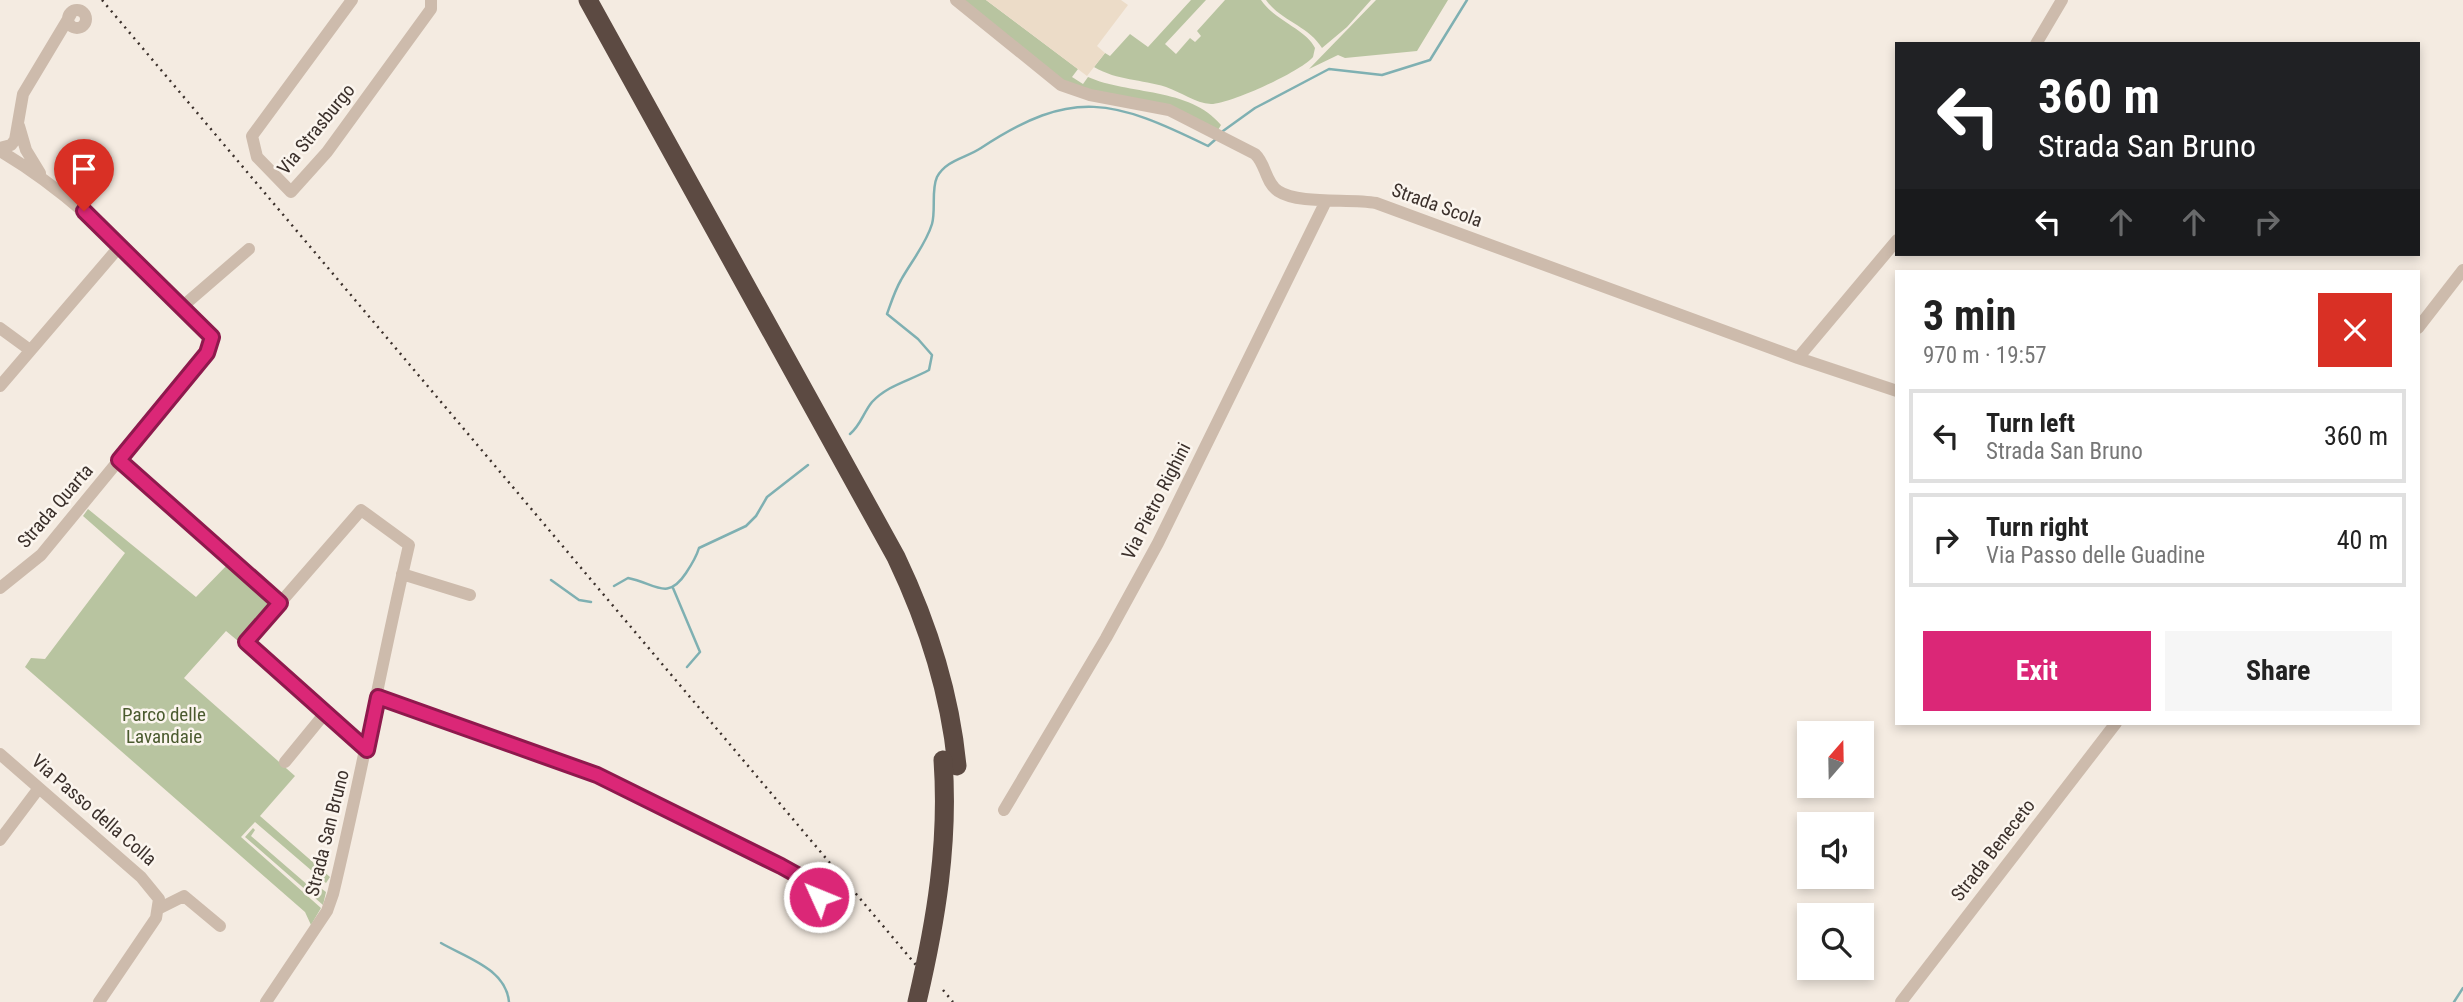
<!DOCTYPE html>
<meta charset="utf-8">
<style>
body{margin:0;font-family:"Roboto Condensed",sans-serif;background:#f6f6f6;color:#222;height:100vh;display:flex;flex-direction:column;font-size:26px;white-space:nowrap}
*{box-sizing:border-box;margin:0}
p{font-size:23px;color:#767676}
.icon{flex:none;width:38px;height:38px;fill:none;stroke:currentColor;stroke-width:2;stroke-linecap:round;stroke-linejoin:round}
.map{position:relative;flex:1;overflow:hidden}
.side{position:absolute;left:1895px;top:270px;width:525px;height:455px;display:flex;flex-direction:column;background:#fff;border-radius:0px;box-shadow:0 4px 10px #0003}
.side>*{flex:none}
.banner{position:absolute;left:1895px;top:42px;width:525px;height:214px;border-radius:0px;box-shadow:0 4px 10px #0003;background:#202124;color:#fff;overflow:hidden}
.needle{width:46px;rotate:20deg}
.tools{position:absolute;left:1797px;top:721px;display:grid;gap:14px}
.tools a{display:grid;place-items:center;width:77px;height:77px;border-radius:0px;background:#fff;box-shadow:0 4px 10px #0003;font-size:35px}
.pin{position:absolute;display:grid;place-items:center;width:60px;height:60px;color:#fff;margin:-72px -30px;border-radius:50% 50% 50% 0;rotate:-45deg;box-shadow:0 0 7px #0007}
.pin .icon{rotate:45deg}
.me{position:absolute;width:77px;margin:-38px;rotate:314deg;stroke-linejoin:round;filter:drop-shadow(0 0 5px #0008)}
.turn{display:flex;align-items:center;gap:24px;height:147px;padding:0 28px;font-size:32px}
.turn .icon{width:91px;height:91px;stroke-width:2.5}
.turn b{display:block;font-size:49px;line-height:60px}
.lanes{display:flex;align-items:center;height:66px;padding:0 28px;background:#0003;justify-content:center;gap:35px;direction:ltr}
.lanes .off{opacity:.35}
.round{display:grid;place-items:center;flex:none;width:74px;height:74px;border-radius:0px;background:#f6f6f6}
.summary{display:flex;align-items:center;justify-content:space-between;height:119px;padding:0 28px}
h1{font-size:42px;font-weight:700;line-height:52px}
.action{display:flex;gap:14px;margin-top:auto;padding:14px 28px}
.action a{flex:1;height:80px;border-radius:0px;background:#db2777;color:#fff;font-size:28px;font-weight:700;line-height:80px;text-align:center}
.action a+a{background:#f6f6f6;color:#222}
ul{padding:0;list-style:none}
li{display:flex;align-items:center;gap:21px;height:94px;margin:0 14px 10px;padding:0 14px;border:4px solid #e0e0e0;border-radius:0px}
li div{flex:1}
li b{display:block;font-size:26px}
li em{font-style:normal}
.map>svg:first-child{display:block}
.green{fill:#b8c4a0}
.plaza{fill:#ecdcc8}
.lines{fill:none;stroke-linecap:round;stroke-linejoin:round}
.stream{stroke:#7fb0b2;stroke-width:2.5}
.minor{stroke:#cdbbac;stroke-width:12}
.highway{stroke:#5c4a42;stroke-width:19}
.rail{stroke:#3b302b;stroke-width:2.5;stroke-dasharray:2 5;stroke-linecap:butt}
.highway-bridge{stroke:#5c4a42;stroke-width:19}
.route-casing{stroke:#8e194d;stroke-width:18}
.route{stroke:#db2777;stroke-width:12}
.labels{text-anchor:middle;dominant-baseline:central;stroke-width:5;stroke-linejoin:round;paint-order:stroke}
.street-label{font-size:19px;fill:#3b302b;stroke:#fbf5ee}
.park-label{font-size:19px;fill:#4a5a2e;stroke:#fbf5ee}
</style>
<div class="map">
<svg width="2463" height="1002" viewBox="0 0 2463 1002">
<rect width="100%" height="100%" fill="#f4ebe1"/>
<path class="green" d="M961,0H986L1078,69L1072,77L1083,84L1088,77C1128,95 1190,87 1221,125L1218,130L1067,85Z
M1191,0H1206L1165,44L1176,54L1190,38L1195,42L1201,36L1197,31L1225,0H1261C1275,21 1306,29 1315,48L1313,57C1302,71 1230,104 1211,104C1195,103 1181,92 1166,87C1141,79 1118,81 1094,67L1105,53L1110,56L1130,34L1148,47Z
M1266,0H1371L1347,27L1322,48C1309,26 1281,21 1266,0Z
M1376,0H1448L1417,51L1345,58L1338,55L1309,69Z
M88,509L196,597L229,563L273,600L238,641L226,631L184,678L295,776L260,816L330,877L326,883L255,822L241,837L321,908L311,925L305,912L25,667L31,658L45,659L125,553L83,516Z
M253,828L255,830L251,836L317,893L322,889L326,892L323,905L245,837Z"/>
<path class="plaza" d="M986,0H1121L1128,5L1097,46L1105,53L1087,76Z"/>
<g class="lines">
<path class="stream" d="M1223,131L1255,108L1329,69L1382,75L1430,60L1467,0
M850,434C861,425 863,413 872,402C888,385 909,381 929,370L932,355L918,339L887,314C891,303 895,290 901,280C911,262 926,244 932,224C936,210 931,190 937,177C946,160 966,158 981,148C1073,87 1114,100 1208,146L1216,139
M551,580L579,600L591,602
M614,586L628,578C655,583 667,602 686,573C692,564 696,558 699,548L746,526L756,516L767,497L808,465
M673,588L700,652L687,667
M441,943C467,958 506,969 509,1002
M2454,1002L2463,988"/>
<path class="minor" d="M352,0L252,136L257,157L291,192L327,152L431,9V0
M956,0L1061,85L1090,95L1169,110L1255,154C1266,164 1265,182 1278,191C1299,205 1350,198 1376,203L1798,358L1897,240
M68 19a9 9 0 1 1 18 0a9 9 0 1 1-18 0Z
M2036,44L2062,0
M19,126L26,150L40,173
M0,148L11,145L15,140L23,94L71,14
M0,151C77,196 137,262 201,323L213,339L207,353L41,555L0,588
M183,306L249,249
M0,328L30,350
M2418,328L2463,270
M1798,358L1897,391
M0,386L120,246
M119,460L280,603
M402,574L470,595
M378,697L597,775L781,866L798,876L819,897
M0,754L141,877L159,899L156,918L99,1002
M285,762L326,712
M1004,810L1106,638L1158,543L1326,201
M0,840L39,788
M160,908L184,896L220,926
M266,1002L327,911L333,894C361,778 382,661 409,545L361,510L246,642L367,750
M1901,1002L2116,723"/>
<path class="highway" d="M588,0L896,557C928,624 950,692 957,766"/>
<path class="rail" d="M102,0L916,965
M943,990L953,1002"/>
<path class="highway-bridge" d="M917,1002C936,921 949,843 943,760"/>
</g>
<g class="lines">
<defs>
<path id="route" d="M84,211L212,337L207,353L119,460L280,603L246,642L367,750L378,697L597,775L781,866L799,876L819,897"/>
</defs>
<use href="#route" class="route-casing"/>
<use href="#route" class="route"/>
</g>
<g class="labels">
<g class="street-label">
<text transform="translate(316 129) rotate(-51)">Via Strasburgo</text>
<text transform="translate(1437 205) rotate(20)">Strada Scola</text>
<text transform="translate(1156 501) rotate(-63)">Via Pietro Righini</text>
<text transform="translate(55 506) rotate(-49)">Strada Quarta</text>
<text transform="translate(94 810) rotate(41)">Via Passo della Colla</text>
<text transform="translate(327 833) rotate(-76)">Strada San Bruno</text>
<text transform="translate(1993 850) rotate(-52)">Strada Beneceto</text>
</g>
<g class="park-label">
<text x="164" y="714">Parco delle<tspan x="164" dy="22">Lavandaie</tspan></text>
</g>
</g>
</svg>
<div class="tools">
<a><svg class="needle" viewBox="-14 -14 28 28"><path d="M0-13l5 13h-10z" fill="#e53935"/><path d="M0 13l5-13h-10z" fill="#767676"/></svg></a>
<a><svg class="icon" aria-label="sound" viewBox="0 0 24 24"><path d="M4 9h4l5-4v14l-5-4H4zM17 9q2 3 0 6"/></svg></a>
<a><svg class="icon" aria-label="search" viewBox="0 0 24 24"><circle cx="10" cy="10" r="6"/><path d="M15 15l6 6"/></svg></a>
</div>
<div class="pin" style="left:84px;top:211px;background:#d93025"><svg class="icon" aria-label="arrive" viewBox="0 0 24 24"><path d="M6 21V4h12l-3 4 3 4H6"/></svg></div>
<svg class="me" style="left:819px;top:897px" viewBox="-20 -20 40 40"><circle r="17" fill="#db2777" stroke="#fff" stroke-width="3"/><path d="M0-11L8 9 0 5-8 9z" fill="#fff"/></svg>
<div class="banner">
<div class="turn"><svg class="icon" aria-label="left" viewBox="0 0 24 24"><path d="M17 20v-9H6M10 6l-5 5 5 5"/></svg><div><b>360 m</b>Strada San Bruno</div></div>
<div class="lanes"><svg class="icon" aria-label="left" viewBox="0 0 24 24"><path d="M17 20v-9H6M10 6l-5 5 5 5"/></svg><svg class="icon off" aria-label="ahead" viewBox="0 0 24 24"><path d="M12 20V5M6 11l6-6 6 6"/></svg><svg class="icon off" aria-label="ahead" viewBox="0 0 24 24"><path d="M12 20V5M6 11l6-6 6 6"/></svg><svg class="icon off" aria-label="right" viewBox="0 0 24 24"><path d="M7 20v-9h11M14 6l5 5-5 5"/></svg></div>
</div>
<section class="side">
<div class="summary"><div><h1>3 min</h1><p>970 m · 19:57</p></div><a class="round" style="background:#d93025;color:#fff"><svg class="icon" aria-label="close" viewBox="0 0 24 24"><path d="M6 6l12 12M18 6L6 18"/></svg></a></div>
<ul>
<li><svg class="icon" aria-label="left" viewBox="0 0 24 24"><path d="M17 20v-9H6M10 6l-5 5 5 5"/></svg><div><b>Turn left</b><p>Strada San Bruno</p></div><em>360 m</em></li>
<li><svg class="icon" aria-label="right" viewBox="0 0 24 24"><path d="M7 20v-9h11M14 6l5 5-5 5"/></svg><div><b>Turn right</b><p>Via Passo delle Guadine</p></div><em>40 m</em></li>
</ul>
<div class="action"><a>Exit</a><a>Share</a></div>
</section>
</div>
